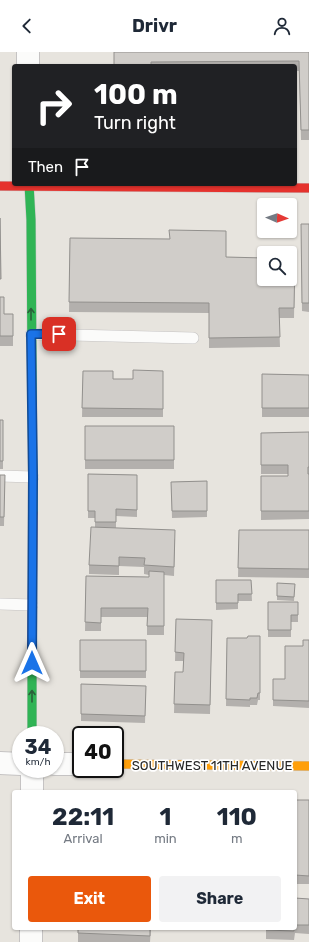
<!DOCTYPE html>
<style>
body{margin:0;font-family:Rubik,sans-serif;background:#f2f2f3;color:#1f2937;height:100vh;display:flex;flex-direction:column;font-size:15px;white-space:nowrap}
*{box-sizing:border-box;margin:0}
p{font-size:13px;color:#747a83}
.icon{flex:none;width:22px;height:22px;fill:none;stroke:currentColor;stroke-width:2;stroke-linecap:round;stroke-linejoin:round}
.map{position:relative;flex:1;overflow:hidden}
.side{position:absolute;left:12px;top:738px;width:285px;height:140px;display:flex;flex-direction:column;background:#fff;border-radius:4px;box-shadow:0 1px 3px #0004}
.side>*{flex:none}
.hud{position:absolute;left:12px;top:12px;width:285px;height:122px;border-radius:4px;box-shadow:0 1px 3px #0004;background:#202124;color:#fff;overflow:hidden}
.needle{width:26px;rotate:92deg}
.fabs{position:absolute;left:257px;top:146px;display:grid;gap:8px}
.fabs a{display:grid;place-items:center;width:40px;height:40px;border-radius:4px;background:#fff;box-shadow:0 1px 3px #0004;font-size:20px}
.speed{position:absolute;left:12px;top:674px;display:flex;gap:8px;font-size:20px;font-weight:700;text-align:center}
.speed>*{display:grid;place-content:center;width:52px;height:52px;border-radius:50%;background:#fff;box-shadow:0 1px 3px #0004;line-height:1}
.speed small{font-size:10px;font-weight:400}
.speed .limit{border:2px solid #111;border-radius:6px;background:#fff;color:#111}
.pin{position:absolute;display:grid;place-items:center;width:34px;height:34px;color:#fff;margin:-17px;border-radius:8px;box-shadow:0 2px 6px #0006}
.me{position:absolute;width:44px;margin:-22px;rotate:0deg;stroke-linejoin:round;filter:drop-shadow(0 0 3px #0008)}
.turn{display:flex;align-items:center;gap:14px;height:84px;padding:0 16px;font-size:18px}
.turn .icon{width:52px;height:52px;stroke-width:2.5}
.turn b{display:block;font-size:28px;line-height:34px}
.then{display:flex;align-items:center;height:38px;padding:0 16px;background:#0003;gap:8px;font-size:15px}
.eta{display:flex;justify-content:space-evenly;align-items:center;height:68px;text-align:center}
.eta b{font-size:24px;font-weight:700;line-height:28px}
.primary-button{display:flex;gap:8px;margin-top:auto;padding:8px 16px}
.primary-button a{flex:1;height:46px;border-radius:4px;background:#ea580c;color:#fff;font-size:16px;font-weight:700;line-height:46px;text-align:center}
.primary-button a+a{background:#f2f2f3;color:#1f2937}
header{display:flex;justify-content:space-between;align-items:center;height:52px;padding:0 16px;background:#fff;font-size:18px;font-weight:700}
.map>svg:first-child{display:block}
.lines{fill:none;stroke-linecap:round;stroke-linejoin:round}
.lane-casing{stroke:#c5c3c3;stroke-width:12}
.street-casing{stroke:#c5c3c3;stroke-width:24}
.fast-casing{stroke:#c5c3c3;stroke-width:10}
.slow-casing{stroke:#c5c3c3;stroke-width:10}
.jam-casing{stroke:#c5c3c3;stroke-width:10}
.lane{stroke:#fbfbfa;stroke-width:11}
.street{stroke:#fbfbfa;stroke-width:22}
.fast{stroke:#30b455;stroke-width:9}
.slow{stroke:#ff9f0a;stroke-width:9}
.jam{stroke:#e5322d;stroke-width:9}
.wall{fill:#b3b0ad}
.building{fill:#d0cdc9;stroke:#92908d}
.oneway{stroke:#2b603a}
.route-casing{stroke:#114b97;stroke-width:10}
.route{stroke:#1a73e8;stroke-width:7}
.labels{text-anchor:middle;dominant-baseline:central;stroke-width:3.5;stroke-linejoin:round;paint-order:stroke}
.street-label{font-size:13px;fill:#282828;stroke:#fff}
</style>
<header><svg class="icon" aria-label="back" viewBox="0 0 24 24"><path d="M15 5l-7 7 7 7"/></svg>Drivr<svg class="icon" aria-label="person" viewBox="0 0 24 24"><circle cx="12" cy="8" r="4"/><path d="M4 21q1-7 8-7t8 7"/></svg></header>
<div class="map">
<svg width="309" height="890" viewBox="0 0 309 890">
<rect width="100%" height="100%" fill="#e7e4de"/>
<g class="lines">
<defs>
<path id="lane" d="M31,282L193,286
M0,424L33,425
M0,552L32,553"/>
<path id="street" d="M28,14V0
M0,711L21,712
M55,712H81
M32,717V740
M31,890V876"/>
<path id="fast" d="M29,132L31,168L33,461
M32,683V598"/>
<path id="slow" d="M115,712L309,714"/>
<path id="jam" d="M0,134L309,136
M32,598L33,461"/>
</defs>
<use href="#lane" class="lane-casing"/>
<use href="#street" class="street-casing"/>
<use href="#fast" class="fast-casing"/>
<use href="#slow" class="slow-casing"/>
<use href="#jam" class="jam-casing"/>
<use href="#lane" class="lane"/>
<use href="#street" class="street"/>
<use href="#fast" class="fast"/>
<use href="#slow" class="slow"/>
<use href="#jam" class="jam"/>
</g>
<path class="wall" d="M114,0H309V88H301L299,19H295V14H114Z
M301,172H309V260L302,259Z
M70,186L226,205L295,207L294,266H279L280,295L209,296V261L69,260Z
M0,245L4,262H13V294H0Z
M83,319L113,327H133L163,319V365H82Z
M262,322L309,323V365H262Z
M0,368H3V417H0Z
M85,374H174V417H85Z
M309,380V467L261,468V424H288V422H261V381Z
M88,422L137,423V465L116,464V476L175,487L174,524L164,523V583H147V565H101V579H85L86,524L149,525V523L144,522V515L119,514V523L89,522V513L95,475V466H88Z
M0,423H5L4,474H0Z
M207,429V465L172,466L171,430Z
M239,478H309V526L238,525Z
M216,528H251L252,549H238V557L216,558Z
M277,531L295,532L294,549L277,548Z
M268,550H298V570H291V585H268Z
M176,567L212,568L210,662L174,661L175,620H183V609H175Z
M260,584V648H258L257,653H250V655L226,654L227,586H247Z
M80,588H146V626H80Z
M309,588V656L273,654V627H285L303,594Z
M81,632L146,634L145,671L81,669Z
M295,748H309V832H295Z
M295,846L309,847V882L295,881L294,888L266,887V876H295Z
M78,876H151L150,890H78Z"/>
<path class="building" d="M114,0H309V78H301L299,9L151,10V14H114Z
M0,166L1,227H0Z
M301,172H309V251H302Z
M169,178L226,179V205L264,206V227H290V206L295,207L294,256H279L280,285L209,286V251L69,250L70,186L170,187Z
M0,245H4V262H13V284H0Z
M133,318L163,319V357L82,356L83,319H113V327H133Z
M262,322L309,323V356H262Z
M0,368H3V409H0Z
M85,374H174V408H85Z
M309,380V415H308V422H309V459H261V424H288V413H261V381Z
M88,422L137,423V458L116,457V470H95V459H88Z
M0,423H5L4,465H0Z
M207,429V459H172L171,430Z
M91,475L175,478L174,515L144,513L145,506L119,505V514L89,513Z
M239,478H309V517L238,516Z
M149,519L164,520V574H147L148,556H101V571L85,570L86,524L149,525Z
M216,528H251L252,542H238V551H216Z
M277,531L295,532L294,545L277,544Z
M268,550H298V563H291V578H268Z
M176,567L212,568L210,653L174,652L175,620H183L184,601L175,600Z
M248,584H260V641H258L257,646H250V648L226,647L227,586H247Z
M80,588H146V619H80Z
M303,588H309V649L273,648V627H285V594H303Z
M81,632L146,634L145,664L81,662Z
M295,748H309V824L295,823Z
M295,846L309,847V873H295Z
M78,876H150V884L78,881Z
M266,876H294V879L266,878Z"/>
<defs><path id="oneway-shaft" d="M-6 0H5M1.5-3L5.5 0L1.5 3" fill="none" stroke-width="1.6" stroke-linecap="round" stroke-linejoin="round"/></defs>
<g class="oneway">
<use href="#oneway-shaft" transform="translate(31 262) rotate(-90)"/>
<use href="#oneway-shaft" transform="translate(32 644) rotate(-90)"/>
</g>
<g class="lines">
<defs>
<path id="route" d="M32,611L33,425L31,282H59"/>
</defs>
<use href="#route" class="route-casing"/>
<use href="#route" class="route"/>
</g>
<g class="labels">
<g class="street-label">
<text x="212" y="713">SOUTHWEST 11TH AVENUE</text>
</g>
</g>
</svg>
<div class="fabs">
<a><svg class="needle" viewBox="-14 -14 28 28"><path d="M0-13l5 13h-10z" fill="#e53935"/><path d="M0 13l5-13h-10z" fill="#747a83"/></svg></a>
<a><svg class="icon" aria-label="search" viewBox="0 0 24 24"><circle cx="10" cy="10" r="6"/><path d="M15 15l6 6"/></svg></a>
</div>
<div class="speed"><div>34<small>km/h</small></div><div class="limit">40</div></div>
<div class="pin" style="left:59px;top:282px;background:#d93025"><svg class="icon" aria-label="arrive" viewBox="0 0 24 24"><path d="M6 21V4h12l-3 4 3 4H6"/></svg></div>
<svg class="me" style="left:32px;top:611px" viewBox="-20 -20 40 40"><path d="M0-17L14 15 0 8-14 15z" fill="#1a73e8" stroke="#fff" stroke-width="4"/></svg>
<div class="hud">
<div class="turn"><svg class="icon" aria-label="right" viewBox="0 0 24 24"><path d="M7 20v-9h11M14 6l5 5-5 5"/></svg><div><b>100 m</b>Turn right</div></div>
<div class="then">Then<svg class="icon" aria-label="arrive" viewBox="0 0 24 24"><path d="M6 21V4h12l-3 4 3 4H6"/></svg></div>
</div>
<section class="side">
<div class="eta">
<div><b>22:11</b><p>Arrival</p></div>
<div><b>1</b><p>min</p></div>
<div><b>110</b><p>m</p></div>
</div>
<div class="primary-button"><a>Exit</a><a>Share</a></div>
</section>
</div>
